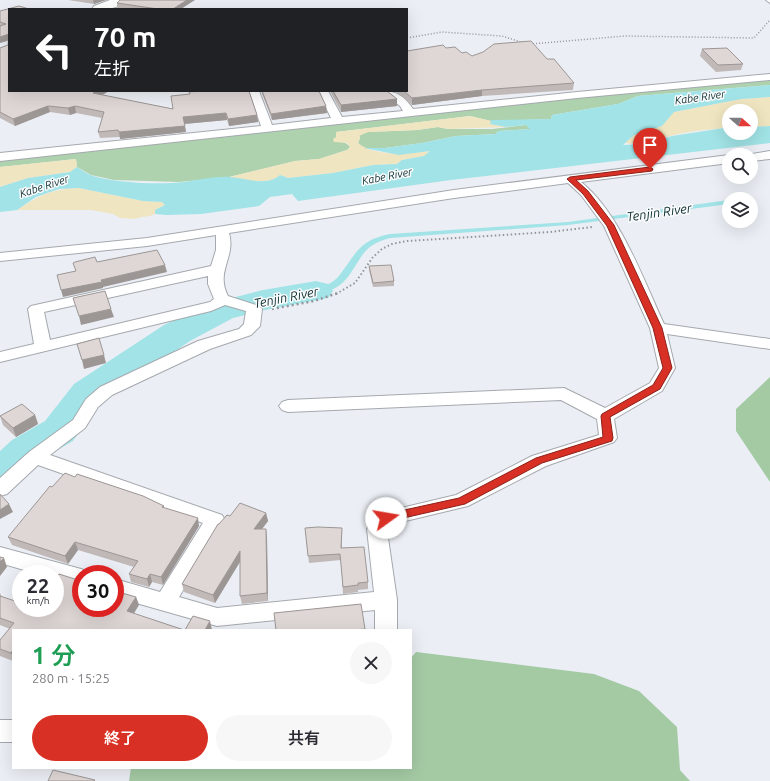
<!DOCTYPE html>
<html lang="ja">
<meta charset="utf-8">
<style>
body{margin:0;font-family:Ubuntu,"Noto Sans JP",sans-serif;background:#f7f7f7;color:#2b2b33;height:100vh;display:flex;flex-direction:column;font-size:15px;white-space:nowrap}
*{box-sizing:border-box;margin:0}
p{font-size:13px;color:#7c7c81}
.icon{flex:none;width:22px;height:22px;fill:none;stroke:currentColor;stroke-width:2;stroke-linecap:round;stroke-linejoin:round}
.map{position:relative;flex:1;overflow:hidden}
.details{position:absolute;left:12px;top:629px;width:400px;height:140px;display:flex;flex-direction:column;background:#fff;border-radius:0px;box-shadow:0 4px 16px #0002}
.details>*{flex:none}
.banner{position:absolute;left:8px;top:8px;width:400px;height:84px;border-radius:0px;box-shadow:0 4px 16px #0002;background:#202124;color:#fff;overflow:hidden}
.needle{width:26px;rotate:111deg}
.controls{position:absolute;left:722px;top:104px;display:grid;gap:8px}
.controls a{display:grid;place-items:center;width:36px;height:36px;border-radius:50%;background:#fff;box-shadow:0 4px 16px #0002;font-size:20px}
.speed{position:absolute;left:12px;top:565px;display:flex;gap:8px;font-size:20px;font-weight:700;text-align:center}
.speed>*{display:grid;place-content:center;width:52px;height:52px;border-radius:50%;background:#fff;box-shadow:0 4px 16px #0002;line-height:1}
.speed small{font-size:10px;font-weight:400}
.speed .limit{border:6px solid #d22;background:#fff;color:#111}
.pin{position:absolute;display:grid;place-items:center;width:34px;height:34px;color:#fff;margin:-41px -17px;border-radius:50% 50% 50% 0;rotate:-45deg;box-shadow:0 0 4px #0007}
.pin .icon{rotate:45deg}
.me{position:absolute;width:44px;margin:-22px;rotate:77deg;stroke-linejoin:round;filter:drop-shadow(0 0 3px #0008)}
.turn{display:flex;align-items:center;gap:14px;height:84px;padding:0 20px;font-size:18px}
.turn .icon{width:52px;height:52px;stroke-width:2.5}
.turn b{display:block;font-size:28px;line-height:34px}
.round{display:grid;place-items:center;flex:none;width:42px;height:42px;border-radius:21px;background:#f7f7f7}
.overview{display:flex;align-items:center;justify-content:space-between;height:68px;padding:0 20px}
h1{font-size:24px;font-weight:600;line-height:30px;color:#1e9e55}
.primary-button{display:flex;gap:8px;margin-top:auto;padding:8px 20px}
.primary-button a{flex:1;height:46px;border-radius:24px;background:#d93025;color:#fff;font-size:16px;font-weight:600;line-height:46px;text-align:center}
.primary-button a+a{background:#f7f7f7;color:#2b2b33}
.map>svg:first-child{display:block}
.green{fill:#aed2ae}
.forest{fill:#a4caa4}
.sand{fill:#efe5c0}
.water{fill:#a1e3e6}
.lines{fill:none;stroke-linecap:round;stroke-linejoin:round}
.river{fill:#a1e3e6;fill-rule:evenodd}
.lane-casing{stroke:#a5a9ae;stroke-width:2}
.street-casing{stroke:#a5a9ae;stroke-width:2}
.secondary-casing{stroke:#a5a9ae;stroke-width:2}
.path-far2{stroke:#929599;stroke-width:1.5;stroke-dasharray:1 2;stroke-linecap:butt}
.path-far1{stroke:#929599;stroke-width:2;stroke-dasharray:1.5 2.5;stroke-linecap:butt}
.path{stroke:#929599;stroke-width:2.5;stroke-dasharray:2 3;stroke-linecap:butt}
.lane{fill:#fff;fill-rule:evenodd}
.street{fill:#fff;fill-rule:evenodd}
.secondary{fill:#fff;fill-rule:evenodd}
.wall{fill:#c0b9b7}
.shaded-wall{fill:#9c9695}
.building{fill:#dfd7d5;stroke:#9c9695}
.route{fill:#d93025;stroke:#8d1f18}
.labels{text-anchor:middle;dominant-baseline:central;stroke-width:3;stroke-linejoin:round;paint-order:stroke}
.far-water-label{font-size:11px;font-style:italic;fill:#0d2f30;stroke:#fbfcfe}
.water-label{font-size:13px;font-style:italic;fill:#0d2f30;stroke:#fbfcfe}
</style>
<div class="map">
<svg width="770" height="781" viewBox="0 0 770 781">
<rect width="100%" height="100%" fill="#ebeff5"/>
<path class="green" d="M770,79V85L638,96L618,104L552,115L551,119L491,121L470,116L336,132V137C341,142 346,142 350,147L347,150L319,159L295,161L229,177L179,182L114,180L91,175L77,167L76,159L0,167V161L706,84Z
M526,125L531,129L498,131L496,134L456,136L422,143L385,148H364L358,143L360,138L359,135L368,132L417,130L438,127L448,129H492Z"/>
<path class="forest" d="M770,377V482L736,431V409Z
M416,652L594,674L639,691L677,727L680,770L690,781H129L131,768H411V658Z"/>
<path class="sand" d="M770,97V126L751,127V111H729V128C710,129 689,131 670,136C655,140 642,146 625,143L634,135L661,126L674,112L741,99Z
M470,116L491,121V124L506,127L448,129L438,127L417,130L368,132L359,136L360,138L358,143C374,157 410,154 431,151L424,156L402,160L397,164L373,165L333,173L288,178L280,175C268,186 244,180 229,177L295,161L319,159L347,150L350,147L347,143L334,142L333,139L336,137V132Z
M76,159L77,167L70,172L28,178L0,187V167Z
M79,188L143,201L162,202L165,205L155,210V214L150,216L142,217L135,219L120,218L113,214L91,210H17C40,195 52,189 79,188Z"/>
<path class="water" d="M770,85V97L741,99L674,112L662,126L634,135L623,145L645,144L672,136L724,128H729V133H751V127L770,126V143L451,180L298,201L292,194L270,197L259,206L201,214L166,215L155,214V210L165,205L162,202L143,201L79,188L59,189L36,197L17,210L0,212V187L28,178L70,172L77,167C82,170 87,174 93,176C117,183 159,185 184,182C199,180 215,176 230,177C245,178 267,187 280,175L288,178L333,173L373,165L397,164L402,160L424,156L430,151L399,155L364,148H385L422,143L456,136L496,134L498,131L530,129L526,125L506,127L490,124L491,121L493,120L551,119L552,115L618,104L638,96Z
M729,200V204L568,225L390,238C366,245 365,251 352,271C349,276 345,281 340,285C319,299 291,300 266,305L263,298C284,294 315,293 332,282C339,278 342,271 347,265C360,246 366,239 390,234L568,222Z"/>
<g class="lines">
<path class="river" d="M316,281L328,284L333,291L328,298L265,310L233,318L190,341L100,402L73,441L40,460L15,488L0,492V451L12,440L45,421L74,384L164,325L209,304L263,290Z"/>
<defs>
<path id="lane" d="M766,0H770V3Z"/>
<path id="street" d="M770,74V80L577,98L0,161V153L261,126L249,91H259L272,125L331,118L318,91H328L342,117L403,111L400,106L381,91C397,91 404,96 413,109L577,92Z
M770,151V159L751,161V155H746Z
M729,155V163L581,182C620,213 643,279 664,324L770,339V349L667,334L675,368L662,391L614,419L617,438L614,442L546,466L468,506L393,524L387,531L397,600V630H375V610L217,626L115,597V579L160,592L203,523L38,465L7,494L0,496V478L29,452L73,420L86,399L100,387L198,341L239,329L244,324L246,311L225,305L211,311L0,362V352L34,344L28,309L31,306L211,266L216,250V235L147,246L0,261V253L147,238L454,190ZM568,183L581,195L604,226L650,328L659,368L650,383L605,408L564,388L288,400L282,402L279,406L282,410L288,412L561,400L597,419L599,435L532,456L456,495L380,513L367,529L374,592L217,608L179,597L225,520L222,515L50,455L85,428L98,407L112,395L210,349L251,335L260,326L262,309L259,306L228,296C215,271 236,258 229,233L454,198ZM208,276V284L214,299L210,302L50,340L44,312Z
M0,547L81,569L88,572L89,574H81V587L55,579V574H38L0,563Z
M0,720H13V742H0Z"/>
<path id="secondary" d="M110,0H126C119,10 103,9 92,9L94,6Z"/>
</defs>
<use href="#lane" class="lane-casing"/>
<use href="#street" class="street-casing"/>
<use href="#secondary" class="secondary-casing"/>
<path class="path-far2" d="M407,38L442,32L502,36L524,43
M530,44L625,36L754,38L770,20"/>
<path class="path-far1" d="M336,294L355,283L373,257L382,249L392,244L407,241L550,232L592,227"/>
<path class="path" d="M272,309L314,301L338,293"/>
<use href="#lane" class="lane"/>
<use href="#street" class="street"/>
<use href="#secondary" class="secondary"/>
</g>
<path class="wall" d="M68,0H106L94,4Z
M117,3L181,9H125L117,8Z
M19,6L9,91H109L102,95L173,109L190,94L189,92L257,115L258,122L229,126L227,120L184,124L186,132L120,139V137L100,138L98,132L102,118L76,113L70,115L50,112L15,126L0,118V48L8,45V41L0,43V11Z
M446,48L472,56L547,59L574,83L573,90L482,96L412,105L400,94L393,91H407Z
M702,49L743,64L741,70L716,72L700,56Z
M261,91H319L326,106L327,113L272,120Z
M330,91H387L397,106L341,112Z
M369,266L394,281V286L373,287L369,270Z
M35,415L38,424L16,437L3,425L0,416Z
M52,487L164,506V508L199,526L163,585L152,582L149,587L131,582L129,574L134,567L78,550L68,564L12,545L8,537Z
M266,513L268,521L262,529L267,537L268,601L242,604L240,596V562L215,603L184,592L182,584L219,524L230,516Z
M305,528H342V548L368,582V589L358,590V592L343,594L341,560L309,563Z
M0,593L2,597L21,608L136,597L139,605L13,630V661L0,656V640L10,629L0,625Z"/>
<path class="shaded-wall" d="M93,0H106L94,4Z
M187,0H195L181,9H173Z
M9,34V40L0,43V37Z
M482,90V96L412,105V98Z
M97,91H109L94,100L93,93Z
M397,99V106L341,112V105Z
M48,106L50,112L15,126L13,119Z
M75,106L76,113L70,115L68,108Z
M326,106L327,113L272,120L271,114Z
M226,113L227,120L184,124L183,117Z
M257,115L258,122L229,126L228,119Z
M185,126L186,132L120,139L119,132Z
M165,265L167,272L103,287V288L63,297L61,290L101,280Z
M111,309L114,317L81,325L79,316Z
M104,355L106,363L84,369L82,360Z
M35,415L38,424L16,437L13,428Z
M9,504L13,512L0,519V510Z
M266,513L268,521L256,537L254,529Z
M198,518L199,526L163,585L161,577Z
M266,529L267,537L268,601L267,593Z
M75,542L78,550L68,564L65,556Z
M240,551L241,560L215,603L213,595Z
M4,558L7,567L0,576V562Z
M150,574L152,582L149,587L147,579Z
M136,597L139,605L130,620L127,611Z
M210,621L212,630H205Z
M13,650V658L11,653Z"/>
<path class="building" d="M120,0H187L173,9H158L117,3Z
M19,6L29,9H9V91H97L93,93L173,109L171,96L190,94L189,92L199,91H249L257,115L228,119L226,113L183,117L185,126L119,132L118,130L98,132L104,112L75,106L68,108L48,106L13,119L0,112V48L8,45L9,34L0,37V26L6,24L0,22V11Z
M531,41L547,59H554L574,83L482,90L412,98L404,91H407V51L443,45L446,48L455,47L462,53L466,52L472,56L483,52L494,44Z
M727,48L743,64L718,65L702,49Z
M262,91H319L326,106L271,114Z
M333,91H387L397,99L341,105Z
M157,250L165,265L101,280L102,282L61,290L57,275L76,271L73,263L75,262L95,257L97,262Z
M391,265L394,281L373,283L369,266Z
M105,291L111,309L79,316L73,298Z
M99,338L104,355L82,360L77,344Z
M22,404L35,415L13,428L0,416Z
M65,473L75,477L77,474L143,496L164,506L162,507L198,518L161,577L150,574L147,579L129,574L138,561L75,542L65,556L8,537L50,486L52,487Z
M0,494L9,504L0,510Z
M240,503L266,513L254,529H266L267,593L240,596V551L213,595L182,584L218,524H219L227,515L230,516Z
M318,527L342,528L341,548L364,547L368,582L358,583V585L343,587L340,554L308,556L305,528Z
M0,557L4,558L0,562Z
M59,574L81,581V608H115V591L136,597L127,611L184,630H13V650L11,653L0,649V640L14,623L0,618V596L21,603V608H55V580Z
M361,604L365,629L355,630H276L274,613Z
M193,616L210,621L205,630H185Z
M53,770L95,780L94,781H48Z"/>
<path class="route" d="M650,167L653,169L652,171L576,180L588,191L614,225L662,328L672,368L660,389L610,417L613,438L612,441L542,463L465,504L386,522L383,521L381,518L383,515L386,514L459,498L536,458L603,437L601,416L602,414L653,385L663,368L653,328L607,226L583,194L567,179L570,177Z"/>
<g class="labels">
<g class="far-water-label">
<text transform="translate(700 97) rotate(-8)">Kabe River</text>
<text transform="translate(387 176) rotate(-11)">Kabe River</text>
<text transform="translate(44 186) rotate(-18)">Kabe River</text>
</g>
<g class="water-label">
<text transform="translate(659 212) rotate(-8)">Tenjin River</text>
<text transform="translate(286 297) rotate(-11)">Tenjin River</text>
</g>
</g>
</svg>
<div class="controls">
<a><svg class="needle" viewBox="-14 -14 28 28"><path d="M0-13l5 13h-10z" fill="#e53935"/><path d="M0 13l5-13h-10z" fill="#7c7c81"/></svg></a>
<a><svg class="icon" aria-label="search" viewBox="0 0 24 24"><circle cx="10" cy="10" r="6"/><path d="M15 15l6 6"/></svg></a>
<a><svg class="icon" aria-label="layers" viewBox="0 0 24 24"><path d="M12 4l9 5-9 5-9-5zM3 14l9 5 9-5"/></svg></a>
</div>
<div class="speed"><div>22<small>km/h</small></div><div class="limit">30</div></div>
<div class="pin" style="left:650px;top:169px;background:#d93025"><svg class="icon" aria-label="arrive" viewBox="0 0 24 24"><path d="M6 21V4h12l-3 4 3 4H6"/></svg></div>
<svg class="me" style="left:386px;top:518px" viewBox="-20 -20 40 40"><circle r="19" fill="#fff"/><path d="M0-13L10 11 0 6-10 11z" fill="#d93025"/></svg>
<div class="banner">
<div class="turn"><svg class="icon" aria-label="left" viewBox="0 0 24 24"><path d="M17 20v-9H6M10 6l-5 5 5 5"/></svg><div><b>70 m</b>左折</div></div>
</div>
<section class="details">
<div class="overview"><div><h1>1 分</h1><p>280 m · 15:25</p></div><a class="round"><svg class="icon" aria-label="close" viewBox="0 0 24 24"><path d="M6 6l12 12M18 6L6 18"/></svg></a></div>
<div class="primary-button"><a>終了</a><a>共有</a></div>
</section>
</div>
